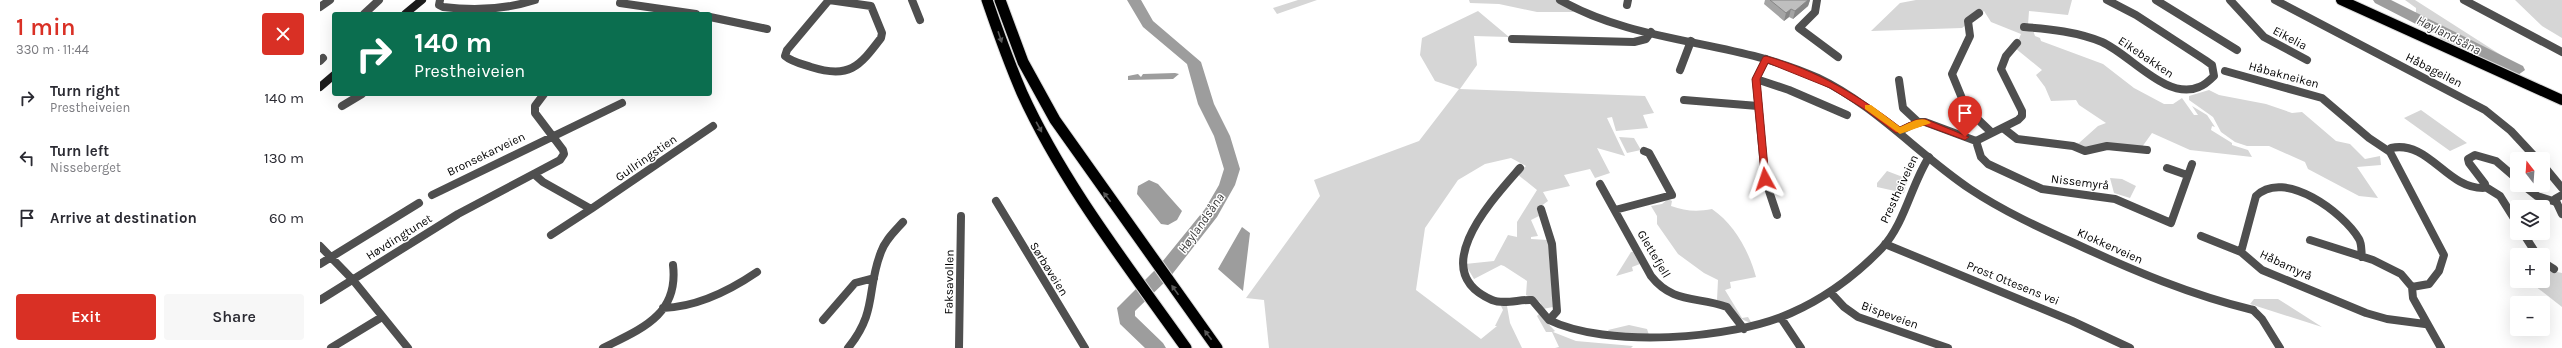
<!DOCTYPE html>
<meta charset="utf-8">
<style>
body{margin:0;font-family:Karla,sans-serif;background:#f7f7f7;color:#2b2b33;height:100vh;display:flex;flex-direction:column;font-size:15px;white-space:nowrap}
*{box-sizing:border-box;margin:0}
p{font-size:13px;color:#7c7c81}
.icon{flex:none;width:22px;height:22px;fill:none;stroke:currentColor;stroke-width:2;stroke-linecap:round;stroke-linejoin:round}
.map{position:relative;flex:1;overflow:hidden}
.sheet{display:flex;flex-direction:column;background:#fff;width:320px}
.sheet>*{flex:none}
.banner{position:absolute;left:12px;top:12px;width:380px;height:84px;border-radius:4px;box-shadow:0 4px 16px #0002;background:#0b6e4f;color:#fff;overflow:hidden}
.needle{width:26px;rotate:343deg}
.fabs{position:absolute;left:2190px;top:152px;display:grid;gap:8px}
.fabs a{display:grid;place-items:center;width:40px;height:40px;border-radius:4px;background:#fff;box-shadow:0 4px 16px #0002;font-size:20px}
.pin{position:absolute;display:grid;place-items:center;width:34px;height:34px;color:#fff;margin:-41px -17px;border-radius:50% 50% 50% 0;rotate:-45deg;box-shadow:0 0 4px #0007}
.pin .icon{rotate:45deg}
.me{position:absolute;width:44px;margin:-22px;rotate:355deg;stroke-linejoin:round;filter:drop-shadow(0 0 3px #0008)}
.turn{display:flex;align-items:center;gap:14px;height:84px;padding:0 16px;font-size:18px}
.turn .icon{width:52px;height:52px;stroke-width:2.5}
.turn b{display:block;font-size:28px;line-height:34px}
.round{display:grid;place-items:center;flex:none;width:42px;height:42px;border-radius:4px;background:#f7f7f7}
.overview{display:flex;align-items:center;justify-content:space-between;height:68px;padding:0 16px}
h1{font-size:24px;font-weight:600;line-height:30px;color:#d93025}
.primary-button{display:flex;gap:8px;margin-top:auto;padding:8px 16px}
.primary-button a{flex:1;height:46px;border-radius:4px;background:#d93025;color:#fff;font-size:16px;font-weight:600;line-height:46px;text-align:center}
.primary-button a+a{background:#f7f7f7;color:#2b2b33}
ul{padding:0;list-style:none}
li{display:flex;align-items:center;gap:12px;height:60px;padding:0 16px}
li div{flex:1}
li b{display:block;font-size:15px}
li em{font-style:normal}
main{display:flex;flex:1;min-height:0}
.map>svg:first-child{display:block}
.green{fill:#d6d6d6}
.water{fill:#9d9d9d}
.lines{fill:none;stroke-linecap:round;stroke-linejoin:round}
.river{fill:#9d9d9d;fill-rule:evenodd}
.primary-casing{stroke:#dbdbdb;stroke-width:12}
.trunk-casing{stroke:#dbdbdb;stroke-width:13}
.minor{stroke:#4f4f4f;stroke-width:8}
.tertiary{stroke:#4f4f4f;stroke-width:8}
.secondary{stroke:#1c1c1c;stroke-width:8}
.primary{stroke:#000;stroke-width:10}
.trunk{stroke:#000;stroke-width:11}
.wall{fill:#a4a4a4}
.shaded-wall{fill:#868686}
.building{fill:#bfbfbf;stroke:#868686}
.oneway{fill:#595959}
.route{fill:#d93025;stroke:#8d1f18}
.slow{fill:#f59e0b}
.labels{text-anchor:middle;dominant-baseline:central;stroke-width:3;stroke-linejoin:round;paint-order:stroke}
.street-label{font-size:12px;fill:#000;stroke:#fff}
.water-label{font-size:13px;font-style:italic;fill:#3e3e3e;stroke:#fff}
</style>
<main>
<section class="sheet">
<div class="overview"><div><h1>1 min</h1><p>330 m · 11:44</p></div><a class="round" style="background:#d93025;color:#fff"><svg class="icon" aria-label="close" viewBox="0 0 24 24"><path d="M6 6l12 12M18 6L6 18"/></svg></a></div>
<ul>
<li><svg class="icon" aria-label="right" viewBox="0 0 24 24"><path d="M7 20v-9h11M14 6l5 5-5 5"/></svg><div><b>Turn right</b><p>Prestheiveien</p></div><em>140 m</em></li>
<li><svg class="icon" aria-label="left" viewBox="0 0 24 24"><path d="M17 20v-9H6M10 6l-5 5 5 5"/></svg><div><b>Turn left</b><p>Nisseberget</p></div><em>130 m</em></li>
<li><svg class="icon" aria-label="arrive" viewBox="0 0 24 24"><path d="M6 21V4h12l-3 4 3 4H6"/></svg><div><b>Arrive at destination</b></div><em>60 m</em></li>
</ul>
<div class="primary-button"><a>Exit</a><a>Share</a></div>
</section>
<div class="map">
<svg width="2242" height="348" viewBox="0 0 2242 348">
<rect width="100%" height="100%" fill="#fff"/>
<path class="green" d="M978,0H997L957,14L953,8Z
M1149,0H1236L1254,12H1217L1179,4L1150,3Z
M1596,0H1752L1748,15L1709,11L1708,25L1713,30L1715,36L1720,38L1721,41L1783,64L1814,88L1844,104H1853L1862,98L1874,115H1878L1872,106L1887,115L1895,127L1892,126L1891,130L1912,143V145L1928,150L1932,157L1870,150L1832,133L1822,147L1772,149L1749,142L1759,143L1778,126L1786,123L1759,105L1756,100L1731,101L1725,87L1716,75L1722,70L1695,48L1701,34L1671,22L1664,11L1642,28L1551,31L1580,3Z
M2085,0H2095L2203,69L2194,71L2118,39L2126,33L2092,16L2090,13L2096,12V8Z
M2195,0H2242V38L2222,26Z
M1158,11L1189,37L1154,36L1157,65L1140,89L1325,96L1334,113L1323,115L1328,128L1296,131L1292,117L1287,118L1305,156L1277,148L1290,173L1275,178L1270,169L1244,175L1250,186L1223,192L1228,201L1217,209L1219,216L1211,220L1218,236L1211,237V239L1228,240L1233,307L1223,309L1220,302L1206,295L1207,281L1184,266L1181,265L1154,279L1145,264L1174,261L1188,235L1197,237V222L1217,190L1197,174L1206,166L1191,158L1165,164L1138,180L1105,228L1096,290L1161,339L1177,326H1175L1183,310L1180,304L1187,306L1190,323L1202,348H949L944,300L926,298L1000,196L994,180L1099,141L1139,89L1115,81L1100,55L1102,38Z
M1889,90L1899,95L1946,104L1972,113L1982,112L2016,141L2030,144L2045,159L2060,156L2061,165L2037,167L2058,198L2039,196L1988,169L1985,162L1949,146H1927L1915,142L1901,132L1893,117L1869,100V96Z
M2101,110L2147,143L2130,151L2084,118Z
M1299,137L1314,138L1321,150L1307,153Z
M1567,171L1588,179L1584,193L1557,187V183Z
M1790,178L1802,179L1816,186L1810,198L1794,193Z
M1348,199L1352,201L1351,206C1365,211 1377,212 1392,209C1414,224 1429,251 1436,277L1410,282L1411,288L1405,290L1422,318L1428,317L1431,322C1423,324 1407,304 1397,300L1398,280L1384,273L1358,254L1337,224V216L1331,206L1342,204Z
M1311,252H1313L1320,264L1312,267L1313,271L1296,276Z
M2232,271L2242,273V307L2210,282L2223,281V276Z
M1934,299H1958L2002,327L1930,304Z
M1219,314L1235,331L1233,332L1256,341L1313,346L1311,348H1235L1239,347L1232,332H1226L1217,316Z
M1309,325L1327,329L1329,335L1292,337L1288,330Z"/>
<path class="water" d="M855,73L859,74L853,79L808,80V76L818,74L821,77L823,74Z
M829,180L838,184L862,211L857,220L848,225L841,224L817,194L818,186Z
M922,227L930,233L923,291L898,269Z"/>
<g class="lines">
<path class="river" d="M807,0H821L833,21L881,62L894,104L910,136L920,169L915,185L897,217L850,277L815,311V316L843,343L846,348H825L800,324L797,308L838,267L885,209L899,185L904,169L894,136L878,104L867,64L823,27Z
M2053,0H2071L2203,66L2205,70L2198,75L2193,74L2055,3Z"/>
<defs>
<path id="primary" d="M2021,0L2242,100"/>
<path id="trunk" d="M667,0C678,32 689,63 702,93C744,185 808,266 866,348
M680,0L703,62L735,120L897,348"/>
</defs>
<use href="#primary" class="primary-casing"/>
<use href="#trunk" class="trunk-casing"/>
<path class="minor" d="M120,0L119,5L123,7C155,11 184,10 215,0
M509,0L551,6L562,33L561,38C539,67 529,79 491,67C482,64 472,62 465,56L467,50Z
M592,0L600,20
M1497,0L1495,12L1479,28L1518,57
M1836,0L1917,50
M1910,0L1944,37L1987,60
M1955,0L2165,110L2191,131L2217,159
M2144,0L2242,52
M300,3L376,14
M1307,5L1308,0
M0,7L10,0
M1659,13L1648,21L1650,36L1632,74L1646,108L1671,132
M44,14L59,0
M390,17L447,29
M1704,27C1730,29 1758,32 1782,42C1811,55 1847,101 1879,87C1885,85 1890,80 1894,76L1892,65L1885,60L1816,15L1787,0
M1192,39L1314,42L1326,39L1331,32
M1446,59L1436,79L1445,179L1457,215
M0,61L3,58
M1360,70L1371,41
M1905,71L2002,98L2049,138L2070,152L2124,255L2119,271L2109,284L2092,287
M1436,79L1469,90L1527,115
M1579,80L1583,108L1598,122
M1364,100L1438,106
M22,106L42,94
M1683,128L1697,139L1753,146L1765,151L1787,146L1827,150
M1580,131L1598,122H1605L1656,141L1698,120L1702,116V111L1681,69L1686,56L1697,43
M1656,141L1661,157L1668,164L1722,189L1795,199L1851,223L1872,164
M2070,152L2071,148C2109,140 2126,188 2163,188L2165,184L2149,163L2148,159L2155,155L2176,161L2197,179
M2223,165L2242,188
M1200,168C1172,200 1105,271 1172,300C1184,305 1200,299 1212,300L1229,320
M1847,168L1867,175
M214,174L223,182L271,209L393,126
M1280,184L1331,276C1353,304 1377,296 1407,307L1424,329
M2203,185L2217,196L2236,202
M2164,186L2180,196L2197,223
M112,195L302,103
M676,201L765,348
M1221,209L1232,244L1237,311L1229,320C1286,348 1411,340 1471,313C1505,298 1537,274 1562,248C1585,223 1591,185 1609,157
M1295,210L1352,195L1329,153L1324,151
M2203,233L2217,255
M231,235L271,209
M1881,236L1921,252
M1990,240L2053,260L2081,274L2092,287L2093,298L2121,348
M1565,244L1752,321L1810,348
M0,246L33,280L88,348
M2042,257C2041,251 2042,244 2039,239C2024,213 1964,168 1936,196L1921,252L1942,270L2046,313L2067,319L2105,324
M2223,262L2234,269
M0,264L99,203
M1511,293L1524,307L1538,317L1628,348
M0,300L138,214L240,160L244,154L243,150L215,113V106L224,94
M343,308C377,307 409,291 437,272
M1933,310L1942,319L1960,348
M1461,318L1481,348
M503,320L535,283L554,278
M11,348L62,317
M283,348C321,329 359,315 353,265
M528,348C558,311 546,290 561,252C565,240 575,231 583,222
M639,348L641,216"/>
<path class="tertiary" d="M1240,0C1319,45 1416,40 1498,78C1555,105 1598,154 1650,189C1683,211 1720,228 1756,244C1814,271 1871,295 1933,310
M2242,195L2235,199L2242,214"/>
<path class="secondary" d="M85,14L102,0
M0,87L14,75"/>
<use href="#primary" class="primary"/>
<use href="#trunk" class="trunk"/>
</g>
<path class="wall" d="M1445,0H1490L1488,6L1473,19L1469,17L1464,21L1444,4Z"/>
<path class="shaded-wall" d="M1488,0H1490L1488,6L1473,19L1475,11Z
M1471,9L1469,17L1464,21L1466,13Z"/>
<path class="building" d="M1450,0H1488L1475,11L1471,9L1466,13Z"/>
<defs><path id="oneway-solid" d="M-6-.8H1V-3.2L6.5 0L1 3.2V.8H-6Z"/></defs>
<g class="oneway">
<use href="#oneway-solid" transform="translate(680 37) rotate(71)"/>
<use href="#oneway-solid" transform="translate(719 127) rotate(61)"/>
<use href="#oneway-solid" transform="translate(787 197) rotate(-127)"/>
<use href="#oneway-solid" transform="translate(855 290) rotate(-125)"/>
<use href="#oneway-solid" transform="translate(888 335) rotate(-127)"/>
</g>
<path class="route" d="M1446,56C1496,70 1540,96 1580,127L1595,120L1605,119L1649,137L1645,140L1604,125L1576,133L1544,109L1510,88L1448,63L1440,79L1449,179L1448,182H1442L1432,79L1443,57Z"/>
<path class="slow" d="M1545,105H1551L1580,127C1589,123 1603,114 1611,123L1580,134L1545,109Z"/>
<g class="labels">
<g class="street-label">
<text transform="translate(1970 38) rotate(28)">Eikelia</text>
<text transform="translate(1826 57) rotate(34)">Eikebakken</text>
<text transform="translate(2114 70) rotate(27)">Håbageilen</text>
<text transform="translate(1964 75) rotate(15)">Håbakneiken</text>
<text transform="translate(166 154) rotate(-26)">Bronsekarveien</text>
<text transform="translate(326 158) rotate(-35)">Gullringstien</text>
<text transform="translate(1760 182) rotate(7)">Nissemyrå</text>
<text transform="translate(1579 189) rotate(-65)">Prestheiveien</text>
<text transform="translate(79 237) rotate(-32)">Høvdingtunet</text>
<text transform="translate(1790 246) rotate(24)">Klokkerveien</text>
<text transform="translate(1334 254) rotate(59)">Glettefjell</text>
<text transform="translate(1966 265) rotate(25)">Håbamyrå</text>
<text transform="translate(729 269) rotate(58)">Sørbøveien</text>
<text transform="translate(629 282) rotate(-89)">Faksavollen</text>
<text transform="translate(1693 283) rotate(22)">Prost Ottesens vei</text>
<text transform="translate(1570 315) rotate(20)">Bispeveien</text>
</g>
<g class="water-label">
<text transform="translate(2129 35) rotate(27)">Høylandsåna</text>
<text transform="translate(881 223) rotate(-55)">Høylandsåna</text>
</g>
</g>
</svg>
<div class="fabs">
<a><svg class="needle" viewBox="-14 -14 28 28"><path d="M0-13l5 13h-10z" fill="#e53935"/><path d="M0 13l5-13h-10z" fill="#7c7c81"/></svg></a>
<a><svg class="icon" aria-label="layers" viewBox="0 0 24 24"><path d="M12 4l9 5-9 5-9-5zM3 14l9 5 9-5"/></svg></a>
<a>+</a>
<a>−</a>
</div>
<div class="pin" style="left:1645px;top:137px;background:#d93025"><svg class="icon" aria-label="arrive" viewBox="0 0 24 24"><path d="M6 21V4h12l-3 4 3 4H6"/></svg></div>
<svg class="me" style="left:1445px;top:179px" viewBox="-20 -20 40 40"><path d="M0-17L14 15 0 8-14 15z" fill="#d93025" stroke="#fff" stroke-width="4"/></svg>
<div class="banner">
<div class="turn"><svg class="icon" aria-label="right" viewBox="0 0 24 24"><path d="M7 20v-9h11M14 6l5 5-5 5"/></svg><div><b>140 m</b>Prestheiveien</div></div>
</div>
</div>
</main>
